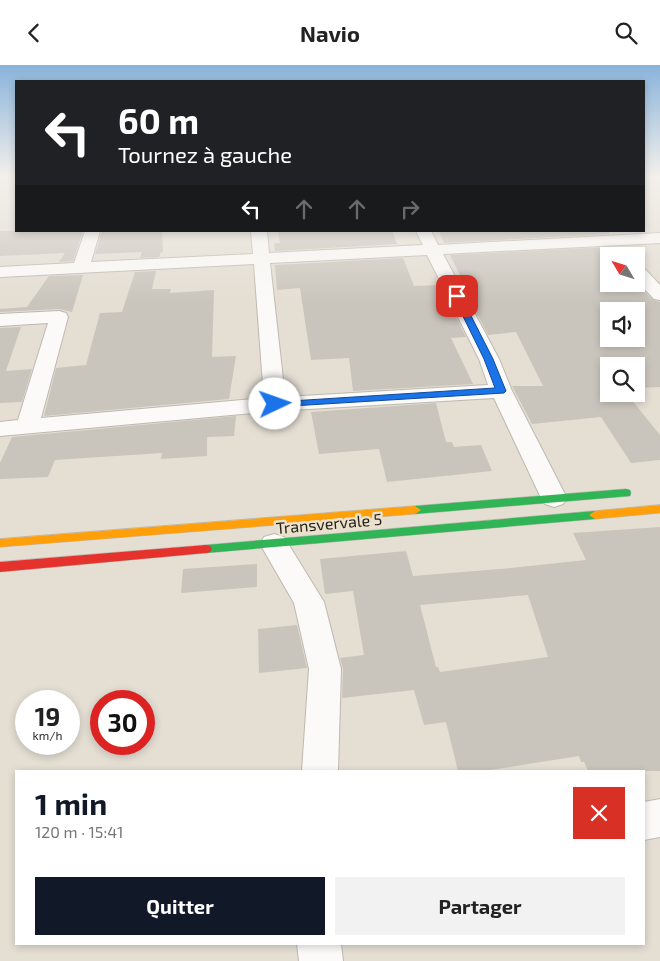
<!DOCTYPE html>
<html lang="fr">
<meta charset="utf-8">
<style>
body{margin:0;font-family:"Exo 2",sans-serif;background:#f2f2f2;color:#222;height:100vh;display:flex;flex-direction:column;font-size:19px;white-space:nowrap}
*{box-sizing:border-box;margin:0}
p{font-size:16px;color:#767676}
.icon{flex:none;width:28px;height:28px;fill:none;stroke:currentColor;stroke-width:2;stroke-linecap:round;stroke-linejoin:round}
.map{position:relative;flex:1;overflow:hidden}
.panel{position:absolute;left:15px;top:705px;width:630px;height:175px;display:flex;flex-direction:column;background:#fff;border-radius:0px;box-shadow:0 2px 8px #0003}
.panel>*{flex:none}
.top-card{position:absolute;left:15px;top:15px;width:630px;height:152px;border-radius:0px;box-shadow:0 2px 8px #0003;background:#202124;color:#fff;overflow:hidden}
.needle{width:32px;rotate:308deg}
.controls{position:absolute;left:600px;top:182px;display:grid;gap:10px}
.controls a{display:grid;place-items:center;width:45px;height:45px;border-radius:0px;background:#fff;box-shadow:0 2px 8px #0003;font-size:25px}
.speed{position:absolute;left:15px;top:625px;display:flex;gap:10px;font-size:25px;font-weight:700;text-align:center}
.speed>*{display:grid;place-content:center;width:65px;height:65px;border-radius:50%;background:#fff;box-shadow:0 2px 8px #0003;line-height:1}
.speed small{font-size:12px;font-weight:400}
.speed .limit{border:8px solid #d22;background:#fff;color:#111}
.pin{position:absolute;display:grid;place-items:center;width:42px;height:42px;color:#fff;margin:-21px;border-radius:10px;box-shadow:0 2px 8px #0006}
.me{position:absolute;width:55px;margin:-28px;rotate:87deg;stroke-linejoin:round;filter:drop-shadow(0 0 4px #0008)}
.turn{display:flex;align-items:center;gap:18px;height:105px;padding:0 20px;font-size:22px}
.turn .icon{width:65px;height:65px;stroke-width:2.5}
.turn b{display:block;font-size:35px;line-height:42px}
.lanes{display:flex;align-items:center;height:48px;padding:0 20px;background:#0003;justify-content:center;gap:25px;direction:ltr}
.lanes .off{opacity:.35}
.round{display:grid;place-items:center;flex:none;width:52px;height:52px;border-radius:0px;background:#f2f2f2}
.head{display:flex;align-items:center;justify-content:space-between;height:85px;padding:0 20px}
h1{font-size:30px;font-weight:700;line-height:38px;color:#111827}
.primary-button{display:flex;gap:10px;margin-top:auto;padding:10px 20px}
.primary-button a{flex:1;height:58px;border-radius:0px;background:#111827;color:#fff;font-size:20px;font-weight:700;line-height:58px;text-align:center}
.primary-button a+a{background:#f2f2f2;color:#222}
header{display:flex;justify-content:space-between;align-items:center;height:65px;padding:0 20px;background:#fff;font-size:22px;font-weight:700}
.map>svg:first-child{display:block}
.building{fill:#cac5bc;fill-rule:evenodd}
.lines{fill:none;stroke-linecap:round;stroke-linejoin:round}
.street-casing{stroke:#beb9b0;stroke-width:2}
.fast-casing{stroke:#beb9b0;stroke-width:1}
.slow-casing{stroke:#beb9b0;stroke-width:1}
.jam-casing{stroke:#beb9b0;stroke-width:1}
.street{fill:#fbfaf8;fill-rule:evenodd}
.fast{fill:#30b455;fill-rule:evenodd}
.slow{fill:#ff9f0a;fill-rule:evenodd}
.jam{fill:#e5322d;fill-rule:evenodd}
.route{fill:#1a73e8;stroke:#114b97}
.labels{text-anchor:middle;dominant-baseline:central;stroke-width:5;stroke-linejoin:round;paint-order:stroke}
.street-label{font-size:16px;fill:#221f17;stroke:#ebe1cc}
</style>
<header><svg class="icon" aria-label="back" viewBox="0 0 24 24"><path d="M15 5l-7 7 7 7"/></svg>Navio<svg class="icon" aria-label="search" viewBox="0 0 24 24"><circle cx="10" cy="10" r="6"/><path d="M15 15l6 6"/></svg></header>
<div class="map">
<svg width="660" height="896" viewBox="0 0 660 896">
<rect width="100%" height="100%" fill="#e4ded3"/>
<path class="building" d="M0,166H83L73,196L59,197L65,188L0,191Z
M102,166H162L163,187H161L159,192L140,193L142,187L95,189Z
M278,166H392L397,179L275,186L274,178H280Z
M439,166H609V169L444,178Z
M609,182V219H637L653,235L660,237V322L636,323V301H609V329H627L660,370V395L631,398L601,352L532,359L512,321H543L516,267L488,270L462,220H465L450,190ZM609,246H636V274H609Z
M403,193L414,221L440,220L466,272L451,273L473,319L353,326L349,293L311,295L300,223L277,225L275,200Z
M156,206L152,224H171L170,228L214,225L212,292L236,291L229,334L44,351L56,303L86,300L100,248L122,247L135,207Z
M83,210L72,247L59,244L0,247V244L27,242L49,211Z
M21,262L6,306L32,304L22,337L0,338V263Z
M436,338L446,377H452L454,382L481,380L492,406L387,417L379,384L319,389L311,347Z
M236,351L234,371L207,372V391L161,394L162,388L55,395L48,412L0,414V398L12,372Z
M660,462V706H588L584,697H581L579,691L484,706H458L446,657L424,660L414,625L342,633L343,604L340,593L364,590L353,526L325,529L320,494L406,486L413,511L500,504L586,495L573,468ZM528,530L548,592L440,607L438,602H436L420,540Z
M257,499V522L181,528L183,504Z
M297,560L307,603L259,608L258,564Z"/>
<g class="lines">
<defs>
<path id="street" d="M85,166H100L91,197L253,189L251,166H267L269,188L423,180L416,166H431L438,180L660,168V178L443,189L499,294L512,326L567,433L563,439L554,442L545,439L541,433L494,333L275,346L0,371V357L18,355L48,258L0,261V249L59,246L66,248L68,252L41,353L264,333L254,199L0,212V202L74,198ZM427,190L479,294L488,320L285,332L270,198Z
M636,200L642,201L660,220V235L654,234L636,215Z
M274,469L284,472L324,537L341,604L338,706H302L309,604L294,538L260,479L264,472Z
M660,734V772L644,775V737Z
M297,879H341L343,896H299Z"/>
<path id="fast" d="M626,424L630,425L631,428L630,431L415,449L409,445L415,441Z
M595,446L601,450L595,454L206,488L202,487L200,484L202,481L206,480Z"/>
<path id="slow" d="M660,440V448L595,454L589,450L595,446Z
M415,441L421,445L415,449L0,482V474Z"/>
<path id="jam" d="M206,480L210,481L212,484L210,487L206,488L0,507V497Z"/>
</defs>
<use href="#street" class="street-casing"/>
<use href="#fast" class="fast-casing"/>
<use href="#slow" class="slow-casing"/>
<use href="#jam" class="jam-casing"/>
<use href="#street" class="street"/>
<use href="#fast" class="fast"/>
<use href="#slow" class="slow"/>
<use href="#jam" class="jam"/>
</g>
<linearGradient id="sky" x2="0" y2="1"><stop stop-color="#89b3db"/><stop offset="0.47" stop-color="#f3f0eb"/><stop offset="1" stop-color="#f3f0eb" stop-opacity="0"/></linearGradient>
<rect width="660" height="237" fill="url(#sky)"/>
<path class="route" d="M457,229L461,231L493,294L506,326L504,328L275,342L270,339L275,337L495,323L484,294L453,231Z"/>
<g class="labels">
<g class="street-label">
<text transform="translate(329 458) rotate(-5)">Transvervale 5</text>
</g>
</g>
</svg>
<div class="controls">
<a><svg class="needle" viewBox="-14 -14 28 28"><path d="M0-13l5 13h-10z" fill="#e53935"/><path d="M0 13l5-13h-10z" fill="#767676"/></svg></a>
<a><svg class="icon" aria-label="sound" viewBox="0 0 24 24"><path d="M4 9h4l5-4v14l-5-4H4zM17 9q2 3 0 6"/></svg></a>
<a><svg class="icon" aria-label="search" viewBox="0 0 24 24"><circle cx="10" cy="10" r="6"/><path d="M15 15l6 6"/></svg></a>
</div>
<div class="speed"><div>19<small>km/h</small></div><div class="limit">30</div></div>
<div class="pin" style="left:457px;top:231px;background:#d93025"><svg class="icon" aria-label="arrive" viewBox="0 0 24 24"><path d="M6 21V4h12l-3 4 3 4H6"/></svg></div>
<svg class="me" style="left:275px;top:339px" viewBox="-20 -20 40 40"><circle r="19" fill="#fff"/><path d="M0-13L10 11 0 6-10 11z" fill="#1a73e8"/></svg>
<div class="top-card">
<div class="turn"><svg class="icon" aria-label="left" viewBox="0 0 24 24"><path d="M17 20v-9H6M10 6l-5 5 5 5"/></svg><div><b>60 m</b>Tournez à gauche</div></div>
<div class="lanes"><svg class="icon" aria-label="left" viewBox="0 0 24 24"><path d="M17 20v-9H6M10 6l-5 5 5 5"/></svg><svg class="icon off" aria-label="ahead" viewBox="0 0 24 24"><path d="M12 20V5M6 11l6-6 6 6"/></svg><svg class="icon off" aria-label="ahead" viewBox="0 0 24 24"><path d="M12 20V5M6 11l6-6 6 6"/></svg><svg class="icon off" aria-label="right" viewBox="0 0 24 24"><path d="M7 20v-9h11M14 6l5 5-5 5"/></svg></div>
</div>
<section class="panel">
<div class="head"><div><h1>1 min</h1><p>120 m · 15:41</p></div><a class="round" style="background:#d93025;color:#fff"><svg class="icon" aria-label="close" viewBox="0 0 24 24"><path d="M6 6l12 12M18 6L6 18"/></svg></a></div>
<div class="primary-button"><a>Quitter</a><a>Partager</a></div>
</section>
</div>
